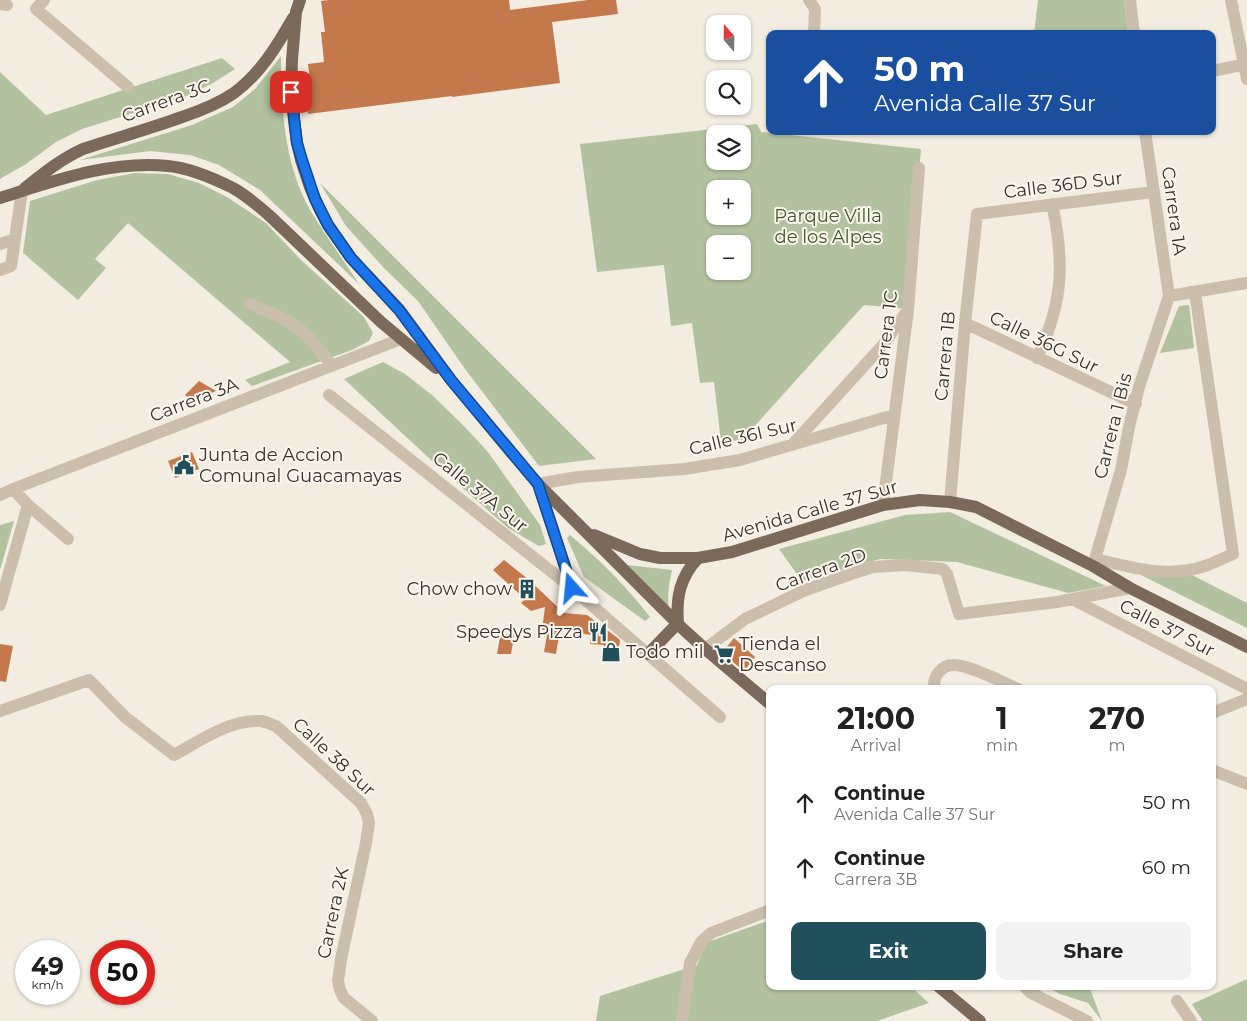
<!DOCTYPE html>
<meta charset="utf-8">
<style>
body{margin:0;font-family:Montserrat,sans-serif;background:#f2f2f2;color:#222;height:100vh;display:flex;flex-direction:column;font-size:19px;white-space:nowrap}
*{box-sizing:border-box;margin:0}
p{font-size:16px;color:#767676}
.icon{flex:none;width:28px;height:28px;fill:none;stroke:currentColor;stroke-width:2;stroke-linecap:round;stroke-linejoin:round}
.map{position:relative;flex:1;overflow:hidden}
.panel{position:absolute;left:766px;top:685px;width:450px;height:305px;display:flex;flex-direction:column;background:#fff;border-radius:10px;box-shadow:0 1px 4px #0004}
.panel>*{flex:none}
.banner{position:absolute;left:766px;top:30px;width:450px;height:105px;border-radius:10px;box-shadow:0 1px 4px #0004;background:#1a4fa0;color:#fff;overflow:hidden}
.needle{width:32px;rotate:340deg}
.buttons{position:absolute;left:706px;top:15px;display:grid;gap:10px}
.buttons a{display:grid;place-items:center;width:45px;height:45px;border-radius:10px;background:#fff;box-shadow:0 1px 4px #0004;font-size:25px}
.speed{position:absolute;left:15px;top:940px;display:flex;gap:10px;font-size:25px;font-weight:700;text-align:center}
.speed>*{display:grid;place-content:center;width:65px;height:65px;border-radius:50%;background:#fff;box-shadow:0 1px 4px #0004;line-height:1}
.speed small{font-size:12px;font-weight:400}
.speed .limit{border:8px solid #d22;background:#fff;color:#111}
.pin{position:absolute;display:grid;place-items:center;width:42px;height:42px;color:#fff;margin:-21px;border-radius:10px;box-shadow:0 2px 8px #0006}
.me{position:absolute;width:55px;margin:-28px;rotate:342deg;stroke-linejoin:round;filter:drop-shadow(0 0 4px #0008)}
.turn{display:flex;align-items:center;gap:18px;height:105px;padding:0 25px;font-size:22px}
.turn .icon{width:65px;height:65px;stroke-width:2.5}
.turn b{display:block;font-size:35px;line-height:42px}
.eta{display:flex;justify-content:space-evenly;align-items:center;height:85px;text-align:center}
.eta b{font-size:30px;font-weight:700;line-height:35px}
.primary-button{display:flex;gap:10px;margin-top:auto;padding:10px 25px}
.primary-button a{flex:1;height:58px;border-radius:10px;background:#20505b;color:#fff;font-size:20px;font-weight:700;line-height:58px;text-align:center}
.primary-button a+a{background:#f2f2f2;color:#222}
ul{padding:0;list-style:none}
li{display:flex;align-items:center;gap:15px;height:65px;padding:0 25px}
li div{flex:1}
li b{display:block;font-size:19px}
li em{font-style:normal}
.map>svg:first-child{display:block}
.green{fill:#b2c2a0;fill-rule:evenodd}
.building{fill:#c4794d}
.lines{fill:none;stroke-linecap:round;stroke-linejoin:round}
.minor{stroke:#cbbeac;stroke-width:12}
.major{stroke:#7b6a5c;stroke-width:12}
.route-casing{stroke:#114b97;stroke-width:12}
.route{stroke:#1a73e8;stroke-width:9}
.labels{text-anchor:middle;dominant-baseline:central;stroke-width:4;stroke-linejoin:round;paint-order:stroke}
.street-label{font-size:18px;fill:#3a312b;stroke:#faf6ed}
.park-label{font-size:18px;fill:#43582f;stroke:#faf6ed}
.poi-label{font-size:18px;fill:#3a312b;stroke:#faf6ed;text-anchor:start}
</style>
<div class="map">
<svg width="1247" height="1021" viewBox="0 0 1247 1021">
<rect width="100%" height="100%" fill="#f3ece0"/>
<path class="green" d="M1038,0H1124L1128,34H1034Z
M281,56C281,108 284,163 310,210C325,235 343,259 359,284L260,190L219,165L190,155L150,151L80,160L192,125L233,107L255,89Z
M222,58L235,69L213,83L187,96L82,129L56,142L26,164L0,179V72L46,115Z
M757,124L761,132L921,149L908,309L864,305L742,440L721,442L714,382L700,383L692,323L671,326L664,265L597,272L580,144ZM715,134H742V161H715ZM715,189H742V216H715ZM715,244H742V271H715Z
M135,173L168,174L199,183L227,197L266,223L301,260L364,317L373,333L369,341L352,350L252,386L245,380L290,362L128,223L95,259L106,268L78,300L23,253L30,201L97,180Z
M320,183L596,459L539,466L465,369L418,301L384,268L346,226Z
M1189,305L1194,348L1160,353L1179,306Z
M383,362L405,374L432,395L463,425L488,452L540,525L546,544L539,546L508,528L431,460L344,379Z
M950,512L1106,586L1068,593L957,562L880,559L802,581L779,549L905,515Z
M14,521L0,570V525Z
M570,535C599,559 627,587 650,617L645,621L584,577L567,538Z
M627,565L672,570C669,584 667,595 669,608Z
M1137,573H1188L1247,603V628Z
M770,920V986H910L929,1003L877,1021H596L600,996L697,965L705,943Z
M1247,979V1021H1203L1192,1004Z
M1046,986H1089L1102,1021L1088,1003L1060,994Z"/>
<path class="building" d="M329,0H509L510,10L588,0H616L618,14L552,22L560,83L452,97V96L308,114L306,97L312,96L308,64L324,62L321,32H325L321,1Z
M199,381L216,391L192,401L185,395Z
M192,452L199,469L175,478L168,461Z
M504,560L528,579L564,613L587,615L619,639L620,641L617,657L603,654L604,645L590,644L591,635L560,630L556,654L544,652L548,630H542L545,607L531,611L521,603L525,599L493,570Z
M515,631L511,654H497L500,637Z
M734,638L755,657L744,671L722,653Z
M0,644L13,646L6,682L0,681Z"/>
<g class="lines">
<path class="minor" d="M44,0L36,9L128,87
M809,0L815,9L814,34
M1130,0L1134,34
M1231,0L1247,79
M0,4L7,5
M1212,71L1247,64
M0,244L15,239
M0,270L11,266L22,191
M1169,296L1247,283
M250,304C271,313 294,321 309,338C317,346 324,356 332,366
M965,323L1136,404
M1037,358C1063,303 1065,263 1052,204
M329,395L572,588L720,717
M793,444L883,345L905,314
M538,484L578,477L684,469L740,460L894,415
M13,489L28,505L68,539
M0,495L13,489L401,339
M950,502L965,323L977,214L1153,192
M883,505L908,310L919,168
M1095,559C1132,567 1167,579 1205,566C1214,563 1223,558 1233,554L1195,292
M1093,566L1121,470L1129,427L1139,387L1169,296L1145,131
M1072,599L1247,689
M0,605L28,505
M705,649L745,619L803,591L854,573L873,567L905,565L943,569L947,574L959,614L1057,602L1130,588
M934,689C933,676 941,665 954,665C969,665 1003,682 1018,689
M0,711L89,680L125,717L174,755C200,741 230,719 261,721C266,722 271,724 276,726L361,803L367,814L369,823L366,843L341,959L338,981L340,990L344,998L372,1021
M1212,713L1247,699
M1212,770L1247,784
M1024,986L1031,993L1087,1021
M1177,1001L1191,1021
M682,1021L690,963L701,942L711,933L770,910"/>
<path class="major" d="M300,0L296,12L292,60L291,92L295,128L297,143L301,160L310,187L320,210L328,225L351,258L399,309L451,380L538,484L682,628L705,649L770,704
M25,188C44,173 61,159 83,149C116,138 149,129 182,117C200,111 218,104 234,93C260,74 277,46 293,18
M0,198C54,181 111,160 168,166C190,168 213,178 233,188C247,196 260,207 272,218L381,322L436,368
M539,487L572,588
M594,535L640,554L660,558H698L732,552L883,505L920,500L950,502L976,507L1093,566L1130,588L1247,647
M648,654L678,623C676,597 680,577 698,558
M938,986L980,1021"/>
</g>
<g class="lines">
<defs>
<path id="route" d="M291,92L297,143L302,160L315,199L328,225L351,258L399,310L451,380L538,484L572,588"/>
</defs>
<use href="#route" class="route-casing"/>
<use href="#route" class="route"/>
</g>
<defs>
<symbol id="civic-bare" viewBox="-9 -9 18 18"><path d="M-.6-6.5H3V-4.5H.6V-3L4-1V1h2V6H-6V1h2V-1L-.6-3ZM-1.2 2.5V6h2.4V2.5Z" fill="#20505b" stroke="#faf6ed" stroke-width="2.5" paint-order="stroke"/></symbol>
<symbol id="building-bare" viewBox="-9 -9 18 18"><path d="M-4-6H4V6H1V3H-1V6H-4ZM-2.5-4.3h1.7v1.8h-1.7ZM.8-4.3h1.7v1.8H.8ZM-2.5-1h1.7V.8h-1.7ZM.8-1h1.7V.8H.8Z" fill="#20505b" stroke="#faf6ed" stroke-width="2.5" paint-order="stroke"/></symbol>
<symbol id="restaurant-bare" viewBox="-9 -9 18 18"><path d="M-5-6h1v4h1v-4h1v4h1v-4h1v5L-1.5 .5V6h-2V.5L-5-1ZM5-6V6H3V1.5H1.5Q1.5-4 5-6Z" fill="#20505b" stroke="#faf6ed" stroke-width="2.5" paint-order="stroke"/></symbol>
<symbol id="shop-bare" viewBox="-9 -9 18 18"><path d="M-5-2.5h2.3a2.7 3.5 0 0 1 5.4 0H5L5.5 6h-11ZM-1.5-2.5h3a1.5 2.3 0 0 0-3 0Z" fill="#20505b" stroke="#faf6ed" stroke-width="2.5" paint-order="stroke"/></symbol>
<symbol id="supermarket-bare" viewBox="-9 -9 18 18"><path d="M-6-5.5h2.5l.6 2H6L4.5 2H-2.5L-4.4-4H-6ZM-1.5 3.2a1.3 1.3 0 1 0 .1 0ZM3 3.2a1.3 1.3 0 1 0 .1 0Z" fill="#20505b" stroke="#faf6ed" stroke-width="2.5" paint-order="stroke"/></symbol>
</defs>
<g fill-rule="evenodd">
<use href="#civic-bare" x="170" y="451" width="28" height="28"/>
<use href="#building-bare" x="513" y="575" width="28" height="28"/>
<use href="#restaurant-bare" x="584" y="618" width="28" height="28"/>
<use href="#shop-bare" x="597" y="638" width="28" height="28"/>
<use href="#supermarket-bare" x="710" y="640" width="28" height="28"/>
</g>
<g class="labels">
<g class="street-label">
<text transform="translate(166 101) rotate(-20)">Carrera 3C</text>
<text transform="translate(1063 185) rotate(-7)">Calle 36D Sur</text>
<text transform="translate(1174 211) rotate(82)">Carrera 1A</text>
<text transform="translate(886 335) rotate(-83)">Carrera 1C</text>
<text transform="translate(1044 342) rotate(26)">Calle 36G Sur</text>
<text transform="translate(945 356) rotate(-85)">Carrera 1B</text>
<text transform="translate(194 400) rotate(-21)">Carrera 3A</text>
<text transform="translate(1113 426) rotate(-76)">Carrera 1 Bis</text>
<text transform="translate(743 437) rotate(-13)">Calle 36I Sur</text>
<text transform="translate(480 492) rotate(39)">Calle 37A Sur</text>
<text transform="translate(810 511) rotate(-16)">Avenida Calle 37 Sur</text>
<text transform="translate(821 570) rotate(-20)">Carrera 2D</text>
<text transform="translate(1167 628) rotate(27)">Calle 37 Sur</text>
<text transform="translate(334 757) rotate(43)">Calle 38 Sur</text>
<text transform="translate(333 913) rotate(-78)">Carrera 2K</text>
</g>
<g class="park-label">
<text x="828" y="216">Parque Villa<tspan x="828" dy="21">de los Alpes</tspan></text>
</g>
<g class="poi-label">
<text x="199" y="455">Junta de Accion<tspan x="199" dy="21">Comunal Guacamayas</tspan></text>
<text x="512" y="589" text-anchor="end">Chow chow</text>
<text x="583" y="632" text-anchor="end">Speedys Pizza</text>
<text x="739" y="644">Tienda el<tspan x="739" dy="21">Descanso</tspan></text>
<text x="626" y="652">Todo mil</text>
</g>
</g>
</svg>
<div class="buttons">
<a><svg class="needle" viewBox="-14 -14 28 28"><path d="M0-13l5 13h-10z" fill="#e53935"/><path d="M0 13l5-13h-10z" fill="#767676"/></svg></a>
<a><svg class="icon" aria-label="search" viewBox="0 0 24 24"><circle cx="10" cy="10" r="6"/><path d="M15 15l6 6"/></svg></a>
<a><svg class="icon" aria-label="layers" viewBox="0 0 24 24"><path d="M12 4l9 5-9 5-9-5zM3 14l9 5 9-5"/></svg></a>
<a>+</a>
<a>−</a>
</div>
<div class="speed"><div>49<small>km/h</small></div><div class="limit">50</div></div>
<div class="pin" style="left:291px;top:92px;background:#d93025"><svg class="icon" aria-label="arrive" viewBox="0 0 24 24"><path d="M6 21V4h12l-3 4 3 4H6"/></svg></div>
<svg class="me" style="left:572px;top:588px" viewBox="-20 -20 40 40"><path d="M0-17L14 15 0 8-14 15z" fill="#1a73e8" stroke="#fff" stroke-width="4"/></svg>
<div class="banner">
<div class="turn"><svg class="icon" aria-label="ahead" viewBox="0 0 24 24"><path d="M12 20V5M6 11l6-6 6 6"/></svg><div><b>50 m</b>Avenida Calle 37 Sur</div></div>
</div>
<section class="panel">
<div class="eta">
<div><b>21:00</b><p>Arrival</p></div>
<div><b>1</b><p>min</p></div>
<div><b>270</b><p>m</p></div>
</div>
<ul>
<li><svg class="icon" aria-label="ahead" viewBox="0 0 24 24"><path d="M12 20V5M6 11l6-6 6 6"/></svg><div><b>Continue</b><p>Avenida Calle 37 Sur</p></div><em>50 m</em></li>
<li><svg class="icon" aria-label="ahead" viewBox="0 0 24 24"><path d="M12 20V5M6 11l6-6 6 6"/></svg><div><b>Continue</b><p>Carrera 3B</p></div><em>60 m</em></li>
</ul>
<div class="primary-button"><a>Exit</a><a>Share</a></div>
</section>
</div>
